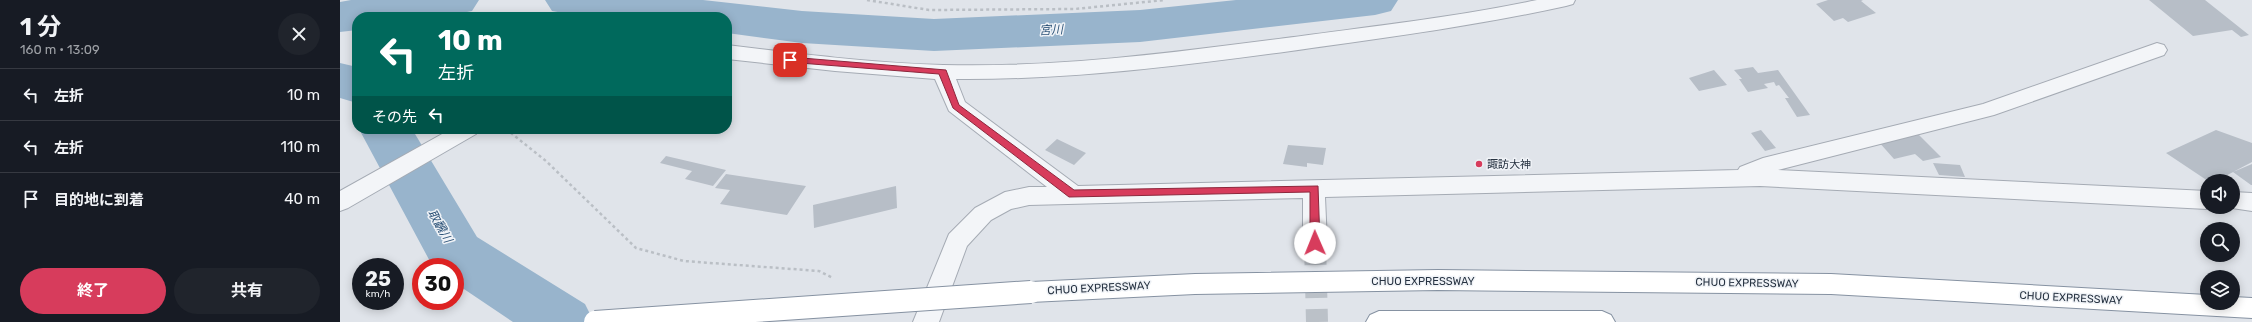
<!DOCTYPE html>
<html lang="ja">
<meta charset="utf-8">
<style>
body{margin:0;font-family:Rubik,"Noto Sans JP",sans-serif;background:#20242c;color:#f1f3f6;height:100vh;display:flex;flex-direction:column;font-size:15px;white-space:nowrap}
*{box-sizing:border-box;margin:0}
p{font-size:13px;color:#9ea1a6}
.icon{flex:none;width:22px;height:22px;fill:none;stroke:currentColor;stroke-width:2;stroke-linecap:round;stroke-linejoin:round}
.map{position:relative;flex:1;overflow:hidden}
.side{display:flex;flex-direction:column;background:#171b24;width:340px}
.side>*{flex:none}
.banner{position:absolute;left:12px;top:12px;width:380px;height:122px;border-radius:16px;box-shadow:0 2px 10px #0003;background:#00695c;color:#fff;overflow:hidden}
.tools{position:absolute;left:1860px;top:174px;display:grid;gap:8px}
.tools a{display:grid;place-items:center;width:40px;height:40px;border-radius:50%;background:#171b24;box-shadow:0 2px 10px #0003;font-size:20px}
.speed{position:absolute;left:12px;top:258px;display:flex;gap:8px;font-size:20px;font-weight:700;text-align:center}
.speed>*{display:grid;place-content:center;width:52px;height:52px;border-radius:50%;background:#171b24;box-shadow:0 2px 10px #0003;line-height:1}
.speed small{font-size:10px;font-weight:400}
.speed .limit{border:6px solid #d22;background:#fff;color:#111}
.pin{position:absolute;display:grid;place-items:center;width:34px;height:34px;color:#fff;margin:-17px;border-radius:8px;box-shadow:0 2px 6px #0006}
.me{position:absolute;width:44px;margin:-22px;rotate:359deg;stroke-linejoin:round;filter:drop-shadow(0 0 3px #0008)}
.turn{display:flex;align-items:center;gap:14px;height:84px;padding:0 20px;font-size:18px}
.turn .icon{width:52px;height:52px;stroke-width:2.5}
.turn b{display:block;font-size:28px;line-height:34px}
.then{display:flex;align-items:center;height:38px;padding:0 20px;background:#0003;gap:8px;font-size:15px}
.round{display:grid;place-items:center;flex:none;width:42px;height:42px;border-radius:21px;background:#20242c}
.head{display:flex;align-items:center;justify-content:space-between;height:68px;padding:0 20px}
h1{font-size:24px;font-weight:700;line-height:30px}
.button{display:flex;gap:8px;margin-top:auto;padding:8px 20px}
.button a{flex:1;height:46px;border-radius:24px;background:#d73c5c;color:#fff;font-size:16px;font-weight:700;line-height:46px;text-align:center}
.button a+a{background:#20242c;color:#f1f3f6}
ul{padding:0;list-style:none}
li{display:flex;align-items:center;gap:12px;height:52px;padding:0 20px;border-top:1px solid #363941}
li div{flex:1}
li b{display:block;font-size:15px}
li em{font-style:normal}
main{display:flex;flex:1;min-height:0}
.map>svg:first-child{display:block}
.lines{fill:none;stroke-linecap:round;stroke-linejoin:round}
.river{fill:#98b4cc;fill-rule:evenodd}
.building{fill:#b7bec7}
.minor-tunnel{stroke:#bbc1c8;stroke-width:22;stroke-dasharray:22 11;stroke-linecap:butt}
.minor-casing{stroke:#a5abb4;stroke-width:2}
.motorway-casing{stroke:#8692a2;stroke-width:2}
.path{stroke:#babfc5;stroke-width:2.5;stroke-dasharray:3 3;stroke-linecap:butt}
.minor{fill:#f3f5f8;fill-rule:evenodd}
.motorway{fill:#fff;fill-rule:evenodd}
.motorway-bridge-casing{stroke:#8692a2;stroke-width:24;stroke-linecap:butt}
.motorway-bridge{stroke:#fff;stroke-width:22}
.route{fill:#d73c5c;stroke:#8c273c}
.poi-dot{fill:#d73c5c;stroke:#f0f3f7;stroke-width:1.5}
.labels{text-anchor:middle;dominant-baseline:central;stroke-width:3;stroke-linejoin:round;paint-order:stroke}
.poi-label{font-size:11px;fill:#273342;stroke:#f0f3f7;text-anchor:start}
.street-label{font-size:11px;fill:#273342;stroke:#f0f3f7}
.water-label{font-size:12px;font-style:italic;fill:#2e5479;stroke:#f0f3f7}
</style>
<main>
<section class="side">
<div class="head"><div><h1>1 分</h1><p>160 m · 13:09</p></div><a class="round"><svg class="icon" aria-label="close" viewBox="0 0 24 24"><path d="M6 6l12 12M18 6L6 18"/></svg></a></div>
<ul>
<li><svg class="icon" aria-label="left" viewBox="0 0 24 24"><path d="M17 20v-9H6M10 6l-5 5 5 5"/></svg><div><b>左折</b></div><em>10 m</em></li>
<li><svg class="icon" aria-label="left" viewBox="0 0 24 24"><path d="M17 20v-9H6M10 6l-5 5 5 5"/></svg><div><b>左折</b></div><em>110 m</em></li>
<li><svg class="icon" aria-label="arrive" viewBox="0 0 24 24"><path d="M6 21V4h12l-3 4 3 4H6"/></svg><div><b>目的地に到着</b></div><em>40 m</em></li>
</ul>
<div class="button"><a>終了</a><a>共有</a></div>
</section>
<div class="map">
<svg width="1912" height="322" viewBox="0 0 1912 322">
<rect width="100%" height="100%" fill="#e0e4ea"/>
<g class="lines">
<path class="river" d="M11,0H139L132,11L102,17H17V30L0,32V2Z
M205,0H363L462,11L594,19L800,10L896,0H1058L1051,11L1035,15L800,42L594,51L462,43L387,33V17H246L212,11Z
M0,63L17,67V103L0,98Z
M19,129H72L137,237L245,304L254,322H173L115,283V267H93Z"/>
</g>
<path class="building" d="M1488,0H1523L1521,1L1536,13L1508,22L1503,18L1494,21L1476,4Z
M1809,0H1865L1909,35L1901,37L1892,30L1853,36Z
M1413,67L1418,73L1438,70L1470,115L1457,117L1445,98H1449L1439,85L1436,86L1434,82L1424,84L1428,88L1408,92L1399,79H1402L1394,70Z
M1374,70L1387,85L1359,91L1349,78Z
M1421,130L1436,148L1425,151L1411,133Z
M1876,130L1912,143V162L1876,181H1868L1826,153Z
M1576,132L1601,157L1583,161L1575,154L1554,159L1538,141Z
M717,139L746,153L734,165L705,150Z
M948,145L986,148L983,165L967,163V167L943,164Z
M326,156L386,170L373,186L345,179L352,171L320,163Z
M1593,163L1620,165L1625,177L1599,175Z
M1912,164V185H1911L1893,172Z
M386,174L466,186L447,215L380,204L390,190L375,188Z
M556,186L557,208L474,228L473,205Z"/>
<g class="lines">
<path class="minor-tunnel" d="M975,243L977,322"/>
<defs>
<path id="minor" d="M1197,0H1235L1233,4L1226,6C1135,26 1043,38 951,51C840,66 729,80 616,79L625,102L738,186L1398,170L1400,167L1423,158L1643,104L1817,43L1824,45L1827,50L1824,55L1654,115L1438,170L1867,191V207H1872L1867,209L1420,186L985,197L987,243L983,250L975,252L967,250L963,243V198L689,205L671,209L651,220L627,246L599,322H573L609,234L635,208L665,192L689,187H707L609,111L595,79L495,71L387,59V45C459,54 531,63 603,65C721,68 838,52 954,37C1035,26 1117,17 1197,0Z
M111,129H139L136,134L8,208L0,211V191Z
M1893,192L1912,193V211L1885,207H1893Z"/>
<path id="motorway" d="M1098,270L1491,274L1867,295V303H1893V297L1912,298V318L1491,294L1098,290L855,294L691,302L682,299L679,292L682,285L691,282L855,274Z
M1039,311H1262L1271,315L1275,322H1026L1030,315Z"/>
</defs>
<use href="#minor" class="minor-casing"/>
<use href="#motorway" class="motorway-casing"/>
<path class="path" d="M527,0L589,10L735,9L825,0
M166,129L206,161L296,248L344,261L479,271L493,278"/>
<use href="#minor" class="minor"/>
<use href="#motorway" class="motorway"/>
<defs>
<path id="motorway-bridge" d="M255,322L691,292"/>
</defs>
<use href="#motorway-bridge" class="motorway-bridge-casing"/>
<use href="#motorway-bridge" class="motorway-bridge"/>
</g>
<path class="route" d="M450,57L606,70L619,105L734,190L978,186L980,243L975,247L970,243V192L729,197L613,108L599,74L447,62L446,60Z"/>
<circle class="poi-dot" cx="1139" cy="164" r="4"/>
<g class="labels">
<g class="poi-label">
<text x="1147" y="164">諏訪大神</text>
</g>
<g class="street-label">
<text x="1083" y="281">CHUO EXPRESSWAY</text>
<text transform="translate(1407 283) rotate(1)">CHUO EXPRESSWAY</text>
<text transform="translate(759 288) rotate(-3)">CHUO EXPRESSWAY</text>
<text transform="translate(1731 298) rotate(3)">CHUO EXPRESSWAY</text>
</g>
<g class="water-label">
<text transform="translate(711 30) rotate(-3)">宮川</text>
<text transform="translate(100 226) rotate(60)">取飜川</text>
</g>
</g>
</svg>
<div class="tools">
<a><svg class="icon" aria-label="sound" viewBox="0 0 24 24"><path d="M4 9h4l5-4v14l-5-4H4zM17 9q2 3 0 6"/></svg></a>
<a><svg class="icon" aria-label="search" viewBox="0 0 24 24"><circle cx="10" cy="10" r="6"/><path d="M15 15l6 6"/></svg></a>
<a><svg class="icon" aria-label="layers" viewBox="0 0 24 24"><path d="M12 4l9 5-9 5-9-5zM3 14l9 5 9-5"/></svg></a>
</div>
<div class="speed"><div>25<small>km/h</small></div><div class="limit">30</div></div>
<div class="pin" style="left:450px;top:60px;background:#d93025"><svg class="icon" aria-label="arrive" viewBox="0 0 24 24"><path d="M6 21V4h12l-3 4 3 4H6"/></svg></div>
<svg class="me" style="left:975px;top:243px" viewBox="-20 -20 40 40"><circle r="19" fill="#fff"/><path d="M0-13L10 11 0 6-10 11z" fill="#d73c5c"/></svg>
<div class="banner">
<div class="turn"><svg class="icon" aria-label="left" viewBox="0 0 24 24"><path d="M17 20v-9H6M10 6l-5 5 5 5"/></svg><div><b>10 m</b>左折</div></div>
<div class="then">その先<svg class="icon" aria-label="left" viewBox="0 0 24 24"><path d="M17 20v-9H6M10 6l-5 5 5 5"/></svg></div>
</div>
</div>
</main>
